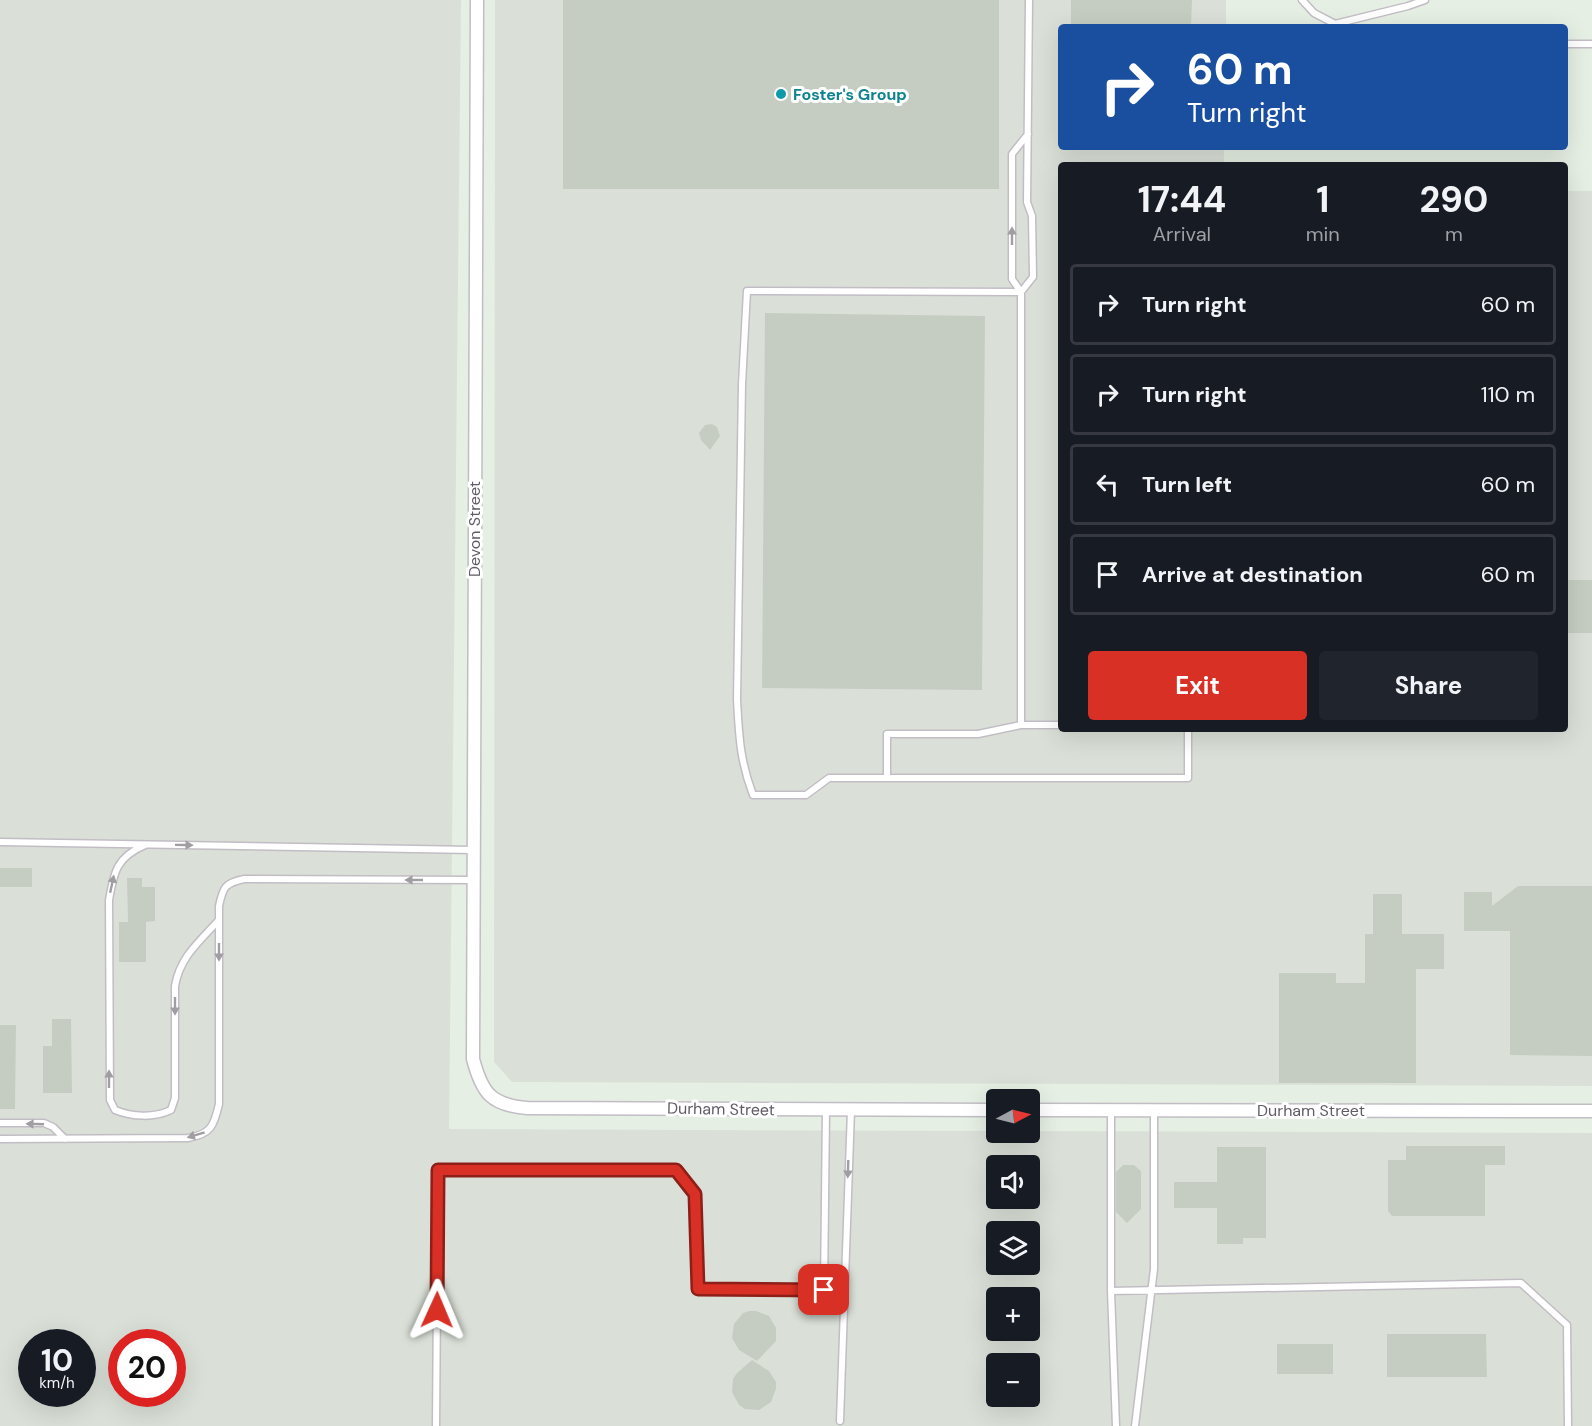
<!DOCTYPE html>
<meta charset="utf-8">
<style>
body{margin:0;font-family:"DM Sans",sans-serif;background:#20242c;color:#f1f3f6;height:100vh;display:flex;flex-direction:column;font-size:22px;white-space:nowrap}
*{box-sizing:border-box;margin:0}
p{font-size:20px;color:#9ea1a6}
.icon{flex:none;width:33px;height:33px;fill:none;stroke:currentColor;stroke-width:2;stroke-linecap:round;stroke-linejoin:round}
.map{position:relative;flex:1;overflow:hidden}
.side{position:absolute;left:1058px;top:162px;width:510px;height:570px;display:flex;flex-direction:column;background:#171b24;border-radius:6px;box-shadow:0 6px 24px #0002}
.side>*{flex:none}
.guide{position:absolute;left:1058px;top:24px;width:510px;height:126px;border-radius:6px;box-shadow:0 6px 24px #0002;background:#1a4fa0;color:#fff;overflow:hidden}
.needle{width:39px;rotate:83deg}
.tools{position:absolute;left:986px;top:1089px;display:grid;gap:12px}
.tools a{display:grid;place-items:center;width:54px;height:54px;border-radius:6px;background:#171b24;box-shadow:0 6px 24px #0002;font-size:30px}
.speed{position:absolute;left:18px;top:1329px;display:flex;gap:12px;font-size:30px;font-weight:700;text-align:center}
.speed>*{display:grid;place-content:center;width:78px;height:78px;border-radius:50%;background:#171b24;box-shadow:0 6px 24px #0002;line-height:1}
.speed small{font-size:15px;font-weight:400}
.speed .limit{border:9px solid #d22;background:#fff;color:#111}
.pin{position:absolute;display:grid;place-items:center;width:51px;height:51px;color:#fff;margin:-26px;border-radius:12px;box-shadow:0 3px 9px #0006}
.me{position:absolute;width:66px;margin:-33px;rotate:1deg;stroke-linejoin:round;filter:drop-shadow(0 0 4px #0008)}
.turn{display:flex;align-items:center;gap:21px;height:126px;padding:0 30px;font-size:27px}
.turn .icon{width:78px;height:78px;stroke-width:2.5}
.turn b{display:block;font-size:42px;line-height:51px}
.eta{display:flex;justify-content:space-evenly;align-items:center;height:102px;text-align:center}
.eta b{font-size:36px;font-weight:700;line-height:42px}
.primary-button{display:flex;gap:12px;margin-top:auto;padding:12px 30px}
.primary-button a{flex:1;height:69px;border-radius:6px;background:#d93025;color:#fff;font-size:24px;font-weight:700;line-height:69px;text-align:center}
.primary-button a+a{background:#20242c;color:#f1f3f6}
ul{padding:0;list-style:none}
li{display:flex;align-items:center;gap:18px;height:81px;margin:0 12px 9px;padding:0 18px;border:3px solid #363941;border-radius:6px}
li div{flex:1}
li b{display:block;font-size:22px}
li em{font-style:normal}
.map>svg:first-child{display:block}
.industrial{fill:#dae0d7;fill-rule:evenodd}
.building{fill:#c5cdc2}
.lines{fill:none;stroke-linecap:round;stroke-linejoin:round}
.service-casing{stroke:#c2bdc5;stroke-width:9}
.minor-casing{stroke:#c2bdc5;stroke-width:15}
.service{stroke:#fff;stroke-width:6}
.minor{stroke:#fff;stroke-width:12}
.oneway{fill:#a09da3}
.route-casing{stroke:#8d1f18;stroke-width:15}
.route{stroke:#d93025;stroke-width:10}
.culture-dot{fill:#0f9aa8;stroke:#fff;stroke-width:2}
.labels{text-anchor:middle;dominant-baseline:central;stroke-width:6;stroke-linejoin:round;paint-order:stroke}
.culture-label{font-size:16px;font-weight:bold;fill:#0d838f;stroke:#fff;text-anchor:start}
.street-label{font-size:16px;fill:#605b65;stroke:#fff}
</style>
<div class="map">
<svg width="1592" height="1426" viewBox="0 0 1592 1426">
<rect width="100%" height="100%" fill="#e6efe3"/>
<path class="industrial" d="M0,0H461L449,1129L996,1131V1132H1029V1131L1592,1133V1426H0ZM996,1166H1029V1198H996ZM996,1232H1029V1264H996ZM996,1298H1029V1330H996ZM32,1342H82V1394H32ZM122,1342H172V1394H122ZM996,1364H1029V1396H996Z
M495,0H1226V27H1060V147H1224V165H1060V729H1564L1565,191H1592V1086L512,1082L494,1062Z"/>
<path class="building" d="M563,0H999V189H563Z
M1071,0H1192L1191,27H1071Z
M765,313L985,316L982,690L762,688Z
M712,424L717,427L720,436L710,450L701,440L699,433L705,425Z
M1564,580H1592V633H1564Z
M0,868H32V887H0Z
M127,878H142V887H155V921L146,922V962H119V922H128Z
M1518,886H1592V1056L1510,1055V931H1464V892H1492V906Z
M1373,894H1402V934H1444V969H1416V1083H1279V973H1336V983H1365V934H1373Z
M52,1019H71L72,1093H43V1046H52Z
M0,1025H16L15,1109H0Z
M1406,1146H1505V1165H1485V1216H1392L1388,1211V1160H1406Z
M1217,1147H1266V1238H1243V1244H1217V1208H1174V1182H1217Z
M1123,1165H1134L1141,1171V1209L1127,1223L1116,1212V1172Z
M749,1311H756L769,1316L776,1328V1341L757,1361L739,1350L732,1338L734,1324L743,1313Z
M1387,1334H1486L1487,1377H1387Z
M1277,1344H1333V1374H1277Z
M752,1360L769,1371L776,1382V1389L771,1402L759,1410L745,1409L739,1405L732,1392L733,1379L737,1373Z"/>
<g class="lines">
<defs>
<path id="service" d="M1302,0L1314,13L1337,25
M1335,24L1408,6L1425,0
M1564,44H1592
M1021,292L747,291L742,384L737,700C739,736 740,761 753,795H806L829,778H1188V729
M1021,292L1033,277L1032,216L1027,202L1029,0
M1021,725V292L1012,279V154L1028,134
M887,778V734H978L1021,725H1060
M0,842L473,850
M145,845C117,857 114,871 109,900L110,1100L115,1110C132,1117 154,1118 171,1110L175,1098V986C180,957 199,942 218,921
M1111,1111V1291L1116,1426
M0,1123H44L53,1127L65,1139
M0,1139L188,1138C211,1134 214,1126 219,1104V906C223,887 225,883 244,879L473,880
M824,1290L826,1110
M1111,1291L1521,1283L1567,1325L1568,1426
M840,1421L851,1110
M436,1426L438,1170H677L695,1194L698,1289L844,1291
M1135,1426L1154,1269V1111"/>
<path id="minor" d="M477,0L473,1059C482,1093 491,1105 527,1108L996,1110
M1029,1110L1592,1111"/>
</defs>
<use href="#service" class="service-casing"/>
<use href="#minor" class="minor-casing"/>
<use href="#service" class="service"/>
<use href="#minor" class="minor"/>
</g>
<defs><path id="oneway-solid" d="M-6-.8H1V-3.2L6.5 0L1 3.2V.8H-6Z" transform="scale(1.5)"/></defs>
<g class="oneway">
<use href="#oneway-solid" transform="translate(1012 236) rotate(-90)"/>
<use href="#oneway-solid" transform="translate(184 845) rotate(1)"/>
<use href="#oneway-solid" transform="translate(414 880) rotate(-180)"/>
<use href="#oneway-solid" transform="translate(112 884) rotate(-78)"/>
<use href="#oneway-solid" transform="translate(219 952) rotate(90)"/>
<use href="#oneway-solid" transform="translate(175 1006) rotate(90)"/>
<use href="#oneway-solid" transform="translate(109 1079) rotate(-90)"/>
<use href="#oneway-solid" transform="translate(35 1124) rotate(-178)"/>
<use href="#oneway-solid" transform="translate(196 1135) rotate(163)"/>
<use href="#oneway-solid" transform="translate(848 1169) rotate(92)"/>
</g>
<g class="lines">
<defs>
<path id="route" d="M437,1310L438,1170H676L695,1194L698,1289L824,1290"/>
</defs>
<use href="#route" class="route-casing"/>
<use href="#route" class="route"/>
</g>
<circle class="culture-dot" cx="781" cy="94" r="6"/>
<g class="labels">
<g class="culture-label">
<text x="793" y="94">Foster's Group</text>
</g>
<g class="street-label">
<text transform="translate(474 529) rotate(-90)">Devon Street</text>
<text transform="translate(721 1109) rotate(1)">Durham Street</text>
<text x="1311" y="1110">Durham Street</text>
</g>
</g>
</svg>
<div class="tools">
<a><svg class="needle" viewBox="-14 -14 28 28"><path d="M0-13l5 13h-10z" fill="#e53935"/><path d="M0 13l5-13h-10z" fill="#9ea1a6"/></svg></a>
<a><svg class="icon" aria-label="sound" viewBox="0 0 24 24"><path d="M4 9h4l5-4v14l-5-4H4zM17 9q2 3 0 6"/></svg></a>
<a><svg class="icon" aria-label="layers" viewBox="0 0 24 24"><path d="M12 4l9 5-9 5-9-5zM3 14l9 5 9-5"/></svg></a>
<a>+</a>
<a>−</a>
</div>
<div class="speed"><div>10<small>km/h</small></div><div class="limit">20</div></div>
<div class="pin" style="left:824px;top:1290px;background:#d93025"><svg class="icon" aria-label="arrive" viewBox="0 0 24 24"><path d="M6 21V4h12l-3 4 3 4H6"/></svg></div>
<svg class="me" style="left:437px;top:1310px" viewBox="-20 -20 40 40"><path d="M0-17L14 15 0 8-14 15z" fill="#d93025" stroke="#fff" stroke-width="4"/></svg>
<div class="guide">
<div class="turn"><svg class="icon" aria-label="right" viewBox="0 0 24 24"><path d="M7 20v-9h11M14 6l5 5-5 5"/></svg><div><b>60 m</b>Turn right</div></div>
</div>
<section class="side">
<div class="eta">
<div><b>17:44</b><p>Arrival</p></div>
<div><b>1</b><p>min</p></div>
<div><b>290</b><p>m</p></div>
</div>
<ul>
<li><svg class="icon" aria-label="right" viewBox="0 0 24 24"><path d="M7 20v-9h11M14 6l5 5-5 5"/></svg><div><b>Turn right</b></div><em>60 m</em></li>
<li><svg class="icon" aria-label="right" viewBox="0 0 24 24"><path d="M7 20v-9h11M14 6l5 5-5 5"/></svg><div><b>Turn right</b></div><em>110 m</em></li>
<li><svg class="icon" aria-label="left" viewBox="0 0 24 24"><path d="M17 20v-9H6M10 6l-5 5 5 5"/></svg><div><b>Turn left</b></div><em>60 m</em></li>
<li><svg class="icon" aria-label="arrive" viewBox="0 0 24 24"><path d="M6 21V4h12l-3 4 3 4H6"/></svg><div><b>Arrive at destination</b></div><em>60 m</em></li>
</ul>
<div class="primary-button"><a>Exit</a><a>Share</a></div>
</section>
</div>
